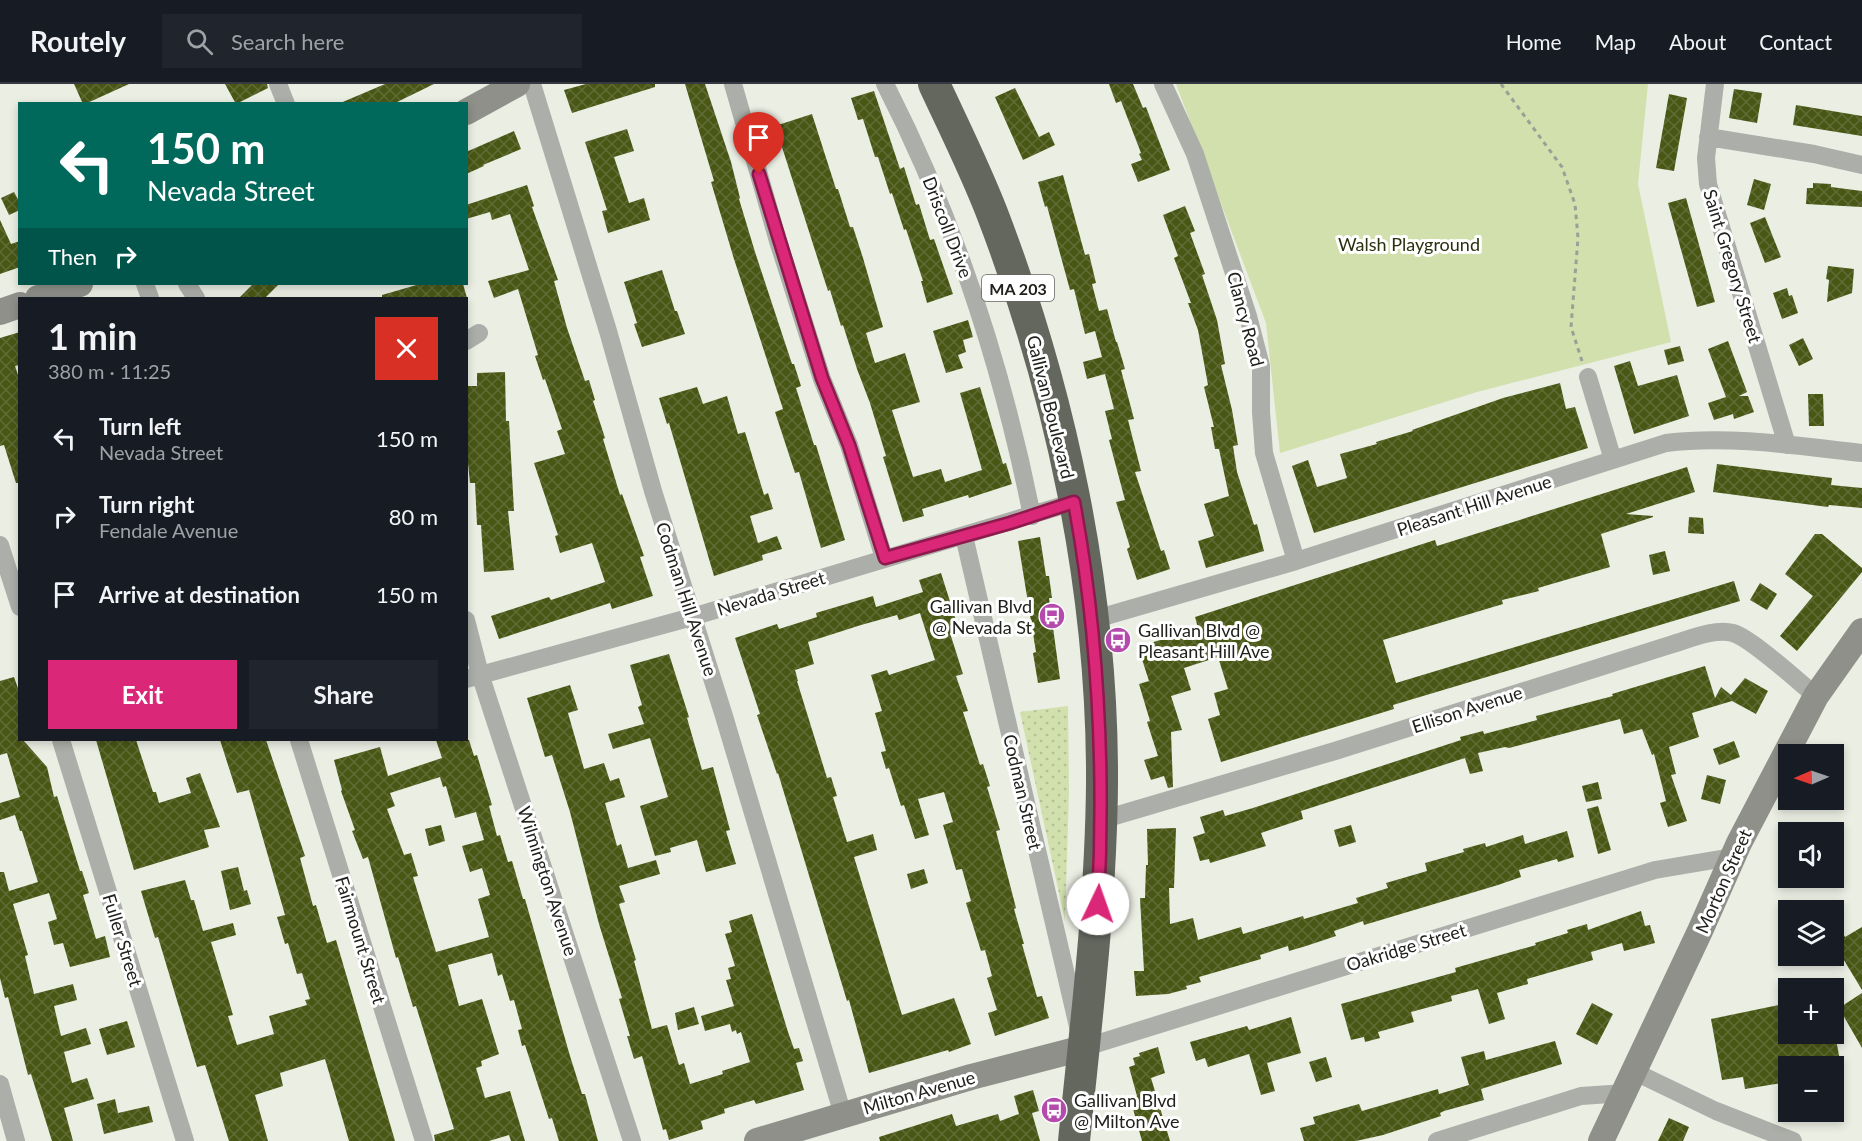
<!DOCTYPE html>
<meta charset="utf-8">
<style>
body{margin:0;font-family:Lato,sans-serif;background:#20242c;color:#f1f3f6;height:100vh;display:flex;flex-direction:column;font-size:22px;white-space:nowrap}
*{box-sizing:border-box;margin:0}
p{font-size:20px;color:#9ea1a6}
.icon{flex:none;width:33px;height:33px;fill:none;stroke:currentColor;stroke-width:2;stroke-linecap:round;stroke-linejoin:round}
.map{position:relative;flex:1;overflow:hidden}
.side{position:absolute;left:18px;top:213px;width:450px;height:444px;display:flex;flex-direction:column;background:#171b24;border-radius:0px;box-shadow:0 3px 9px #0003}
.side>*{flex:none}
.banner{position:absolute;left:18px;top:18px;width:450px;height:183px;border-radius:0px;box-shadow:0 3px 9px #0003;background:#00695c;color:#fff;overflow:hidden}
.needle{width:39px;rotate:268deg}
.tools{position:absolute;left:1778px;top:660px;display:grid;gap:12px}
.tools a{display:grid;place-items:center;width:66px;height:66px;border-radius:0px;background:#171b24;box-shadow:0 3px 9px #0003;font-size:30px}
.pin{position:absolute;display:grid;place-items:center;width:51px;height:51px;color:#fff;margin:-62px -26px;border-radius:50% 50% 50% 0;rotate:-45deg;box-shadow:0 0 6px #0007}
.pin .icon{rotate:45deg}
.me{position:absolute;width:66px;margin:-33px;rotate:3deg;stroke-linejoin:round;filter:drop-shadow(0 0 4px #0008)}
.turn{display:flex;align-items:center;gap:21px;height:126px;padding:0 30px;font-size:27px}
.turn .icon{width:78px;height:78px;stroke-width:2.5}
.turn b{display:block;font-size:42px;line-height:51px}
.then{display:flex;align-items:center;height:57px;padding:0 30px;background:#0003;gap:12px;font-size:22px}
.round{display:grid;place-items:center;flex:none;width:63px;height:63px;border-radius:0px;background:#20242c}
.head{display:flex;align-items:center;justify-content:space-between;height:102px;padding:0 30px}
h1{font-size:36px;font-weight:700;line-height:45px}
.button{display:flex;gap:12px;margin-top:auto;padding:12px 30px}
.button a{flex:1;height:69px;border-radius:0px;background:#db2777;color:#fff;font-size:24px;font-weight:700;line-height:69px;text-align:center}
.button a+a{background:#20242c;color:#f1f3f6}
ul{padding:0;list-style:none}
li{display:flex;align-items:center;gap:18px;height:78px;padding:0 30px}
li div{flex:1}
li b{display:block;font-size:22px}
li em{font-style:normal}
header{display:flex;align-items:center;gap:36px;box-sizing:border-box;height:84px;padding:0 30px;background:#171b24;border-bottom:2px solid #363941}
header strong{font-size:28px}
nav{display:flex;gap:33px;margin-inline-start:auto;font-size:21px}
.search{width:420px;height:54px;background:#20242c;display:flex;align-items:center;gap:15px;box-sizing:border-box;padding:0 21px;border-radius:0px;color:#9ea1a6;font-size:22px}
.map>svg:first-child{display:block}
.grass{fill:url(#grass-dots)}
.green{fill:#d1e0ad}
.building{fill:url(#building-cross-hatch);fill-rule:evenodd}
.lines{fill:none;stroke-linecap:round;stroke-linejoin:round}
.path{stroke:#9c9f96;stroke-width:3;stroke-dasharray:4.5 4.5;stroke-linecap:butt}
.street{stroke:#acaea9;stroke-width:18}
.secondary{stroke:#8e9089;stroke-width:26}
.highway{stroke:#64675e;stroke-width:32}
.route-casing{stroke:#8e194d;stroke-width:15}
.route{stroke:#db2777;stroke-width:10}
.labels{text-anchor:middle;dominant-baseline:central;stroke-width:6;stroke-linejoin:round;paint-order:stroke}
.shield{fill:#fff;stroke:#636461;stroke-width:1.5}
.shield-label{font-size:16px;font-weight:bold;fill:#20211d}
.street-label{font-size:18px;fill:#20211d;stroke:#fff}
.park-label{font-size:18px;fill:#29310d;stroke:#fff}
.poi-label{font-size:18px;fill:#20211d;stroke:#fff;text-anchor:start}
</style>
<header>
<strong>Routely</strong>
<div class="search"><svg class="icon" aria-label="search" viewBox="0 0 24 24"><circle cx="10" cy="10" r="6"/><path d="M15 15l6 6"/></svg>Search here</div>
<nav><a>Home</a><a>Map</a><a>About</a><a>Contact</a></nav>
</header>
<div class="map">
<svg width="1862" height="1057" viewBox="0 0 1862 1057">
<defs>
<pattern id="grass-dots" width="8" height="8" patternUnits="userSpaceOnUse" patternTransform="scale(1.5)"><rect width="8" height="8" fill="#d1e0ad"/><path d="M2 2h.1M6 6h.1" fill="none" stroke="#b3c094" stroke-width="1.8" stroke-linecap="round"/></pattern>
<pattern id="building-cross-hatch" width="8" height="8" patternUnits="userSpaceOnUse" patternTransform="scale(1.5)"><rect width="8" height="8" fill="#495715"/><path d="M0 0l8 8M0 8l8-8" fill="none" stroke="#606b36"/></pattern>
</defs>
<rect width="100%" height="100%" fill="#ebeee3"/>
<path class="grass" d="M1068,622L1069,708L1065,837L1020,628Z"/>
<path class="green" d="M1176,0H1648L1638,100L1671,258L1477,308L1280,369L1266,239Z"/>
<path class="building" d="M74,0H129L85,20H83Z
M225,0H267L268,4L236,20Z
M385,0H434L393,20H338Z
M586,0H655V3L572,29L564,6Z
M685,0H705L731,78L740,114L739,115L755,168L792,280H794L801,302L796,304L814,361H816L845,456L821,464L799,388L795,389L775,328L783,325L734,175L711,98L714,97Z
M1109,0H1133L1143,24L1146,23L1170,86L1138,98L1131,80L1142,76L1139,70L1141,69L1121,17L1116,19Z
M1015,4L1039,53L1049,48L1055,61L1023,76L995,13Z
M1734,5L1762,9L1757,39L1729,34Z
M874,7L900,85L904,83L916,121L919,120L930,156L934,155L953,210L927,219L921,197H923L906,145L904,146L892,109L890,110L878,73H875L863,35L858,36L851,14Z
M1669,10L1687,14L1674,87L1656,84Z
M1796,21L1862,32V52L1793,41Z
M812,30L836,105H838L850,143H853L863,174L883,243L866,249L875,279L905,269L920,318L892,326L913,393L941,385L945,398L982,386L960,309L980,303L1003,380L1006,379L1012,400L969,414L968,411L922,425L924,432L903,438L883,373L886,372L870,319L857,285L843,241L841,242L830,206L828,207L782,63L779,64L772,43Z
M627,45L634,67L614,73L629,119L644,114L650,136L608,149L602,127L607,126L585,58Z
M514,47L521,65L483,81L484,82L466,90V68Z
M1063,91L1085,171L1089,170L1096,199L1092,200L1099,227L1107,225L1116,258H1117L1125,285L1121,286L1134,335L1128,336L1141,387L1135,388L1161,467L1164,466L1170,485L1137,496L1127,465L1130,463L1116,418L1125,416L1109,356L1112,355L1105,327L1114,325L1105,290L1087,295L1083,278L1102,273L1095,247L1085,250L1074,205L1070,206L1047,122L1045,123L1038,98Z
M1754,95L1771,100L1764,126L1747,121Z
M1813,99L1831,100V103L1862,107V123L1806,120L1807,104H1813Z
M527,101L534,122L532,123L558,196L554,197L567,244L585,297L589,296L595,316L593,317L605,354L603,355L620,411L622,410L644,472L640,473L653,512L612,525L610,519L499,555L491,532L549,513L551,516L605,498L592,459L560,469L555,452L558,451L534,379L565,370L557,347L562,345L545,295L543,296L535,272L538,271L518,205L494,214L488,197L529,186L510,130L492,136L490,128L466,135V121Z
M14,108L20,119V126L9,131L1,114Z
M1686,114L1715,218L1697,223L1668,119Z
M1185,122L1195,147L1190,149L1205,190L1202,191L1217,236L1225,280L1221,281L1232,326L1238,361L1233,362L1237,388L1254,441L1257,440L1264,467L1206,484L1198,457L1214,452L1204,420L1229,412L1219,365H1215L1211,343H1214L1204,303L1208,301L1198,246L1188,219H1191L1174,174L1178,172L1163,131Z
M1765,133L1781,173L1765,179L1750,139Z
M0,136L11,160L20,157V183L0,190Z
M1828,182L1854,185L1852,209L1827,218L1829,196L1826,195Z
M662,186L675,227H677L685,250L642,263L634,240L637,239L624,198Z
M253,200H279L265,214H239Z
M420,200H463L467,214H382V211Z
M1787,204L1789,212L1792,211L1798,229L1782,235L1773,209Z
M968,236L973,253L963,256L966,268L958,271L963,284L946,289L933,247Z
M20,248V281L15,282L20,297V399H16L4,361L0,362V254Z
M1803,254L1813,275L1799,282L1789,261Z
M1728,257L1747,308L1739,312H1748L1754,328L1734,335L1733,330L1714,336L1708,319L1726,313L1708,265Z
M1680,262L1684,277L1668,281L1664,266Z
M1630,277L1638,302L1677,291L1689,332L1634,350L1614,282Z
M505,288L506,337H509L514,427H508L514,486L484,488L481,441H477L475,399H470L466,359V302H477V289Z
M1560,299L1566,325L1575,323L1588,364L1314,449L1292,382L1308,376L1317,403L1347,394L1340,370L1377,360L1376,358L1413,347L1412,346L1503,314Z
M697,303L703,320L727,312L738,350L745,348L764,411L768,409L773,425L750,432L758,459L777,452L782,465L762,471L763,476L714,492L669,339L667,340L659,314Z
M1808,310H1823L1824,342H1809Z
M1717,380L1832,394L1831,401L1862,404V424L1829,421L1828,423L1713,408Z
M1687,383L1695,408L1626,430L1653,432V433L1601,450L1610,483L1538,504L1539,507L1502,516L1503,520L1383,556L1396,599L1734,497L1740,517L1393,621L1394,625L1221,678L1208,635L1220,631L1214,609L1228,605L1218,573L1184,584L1191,606L1171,612L1182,646L1171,648L1173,703L1168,704L1164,692L1151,696L1144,676L1158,672L1147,638L1150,637L1139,600L1149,597L1138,563L1198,544L1195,533L1435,456L1437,462Z
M1689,433L1703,434L1704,450L1688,449Z
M1815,450H1822L1862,484V488L1797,567L1780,552L1813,512L1785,490Z
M1040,453L1046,492H1049L1052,514H1049L1060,595L1038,599L1033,569L1036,568L1018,457Z
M1665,467L1670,487L1653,491L1649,471Z
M941,489L959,546L950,549L963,590L956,592L968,627L963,628L980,681L983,680L990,702L987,703L1000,746L996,747L1016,824L1014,825L1024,860H1022L1037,913L1042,912L1049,934L995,952L988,929L997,926L987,894L992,892L985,866L981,867L966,819L971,817L962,785L956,786L943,741L953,738L944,708L918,715L929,751L915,755L904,721L901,722L889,684L886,685L881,668L886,667L875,629L882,627L871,591L887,586L889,591L935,576L920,529L899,536L897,531L861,541L808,558L814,580L795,586L798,597H797L827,694L831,693L837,712L833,713L847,758L873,750L877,766L854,773L902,931L954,914L971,960L949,968L948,966L869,989L849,916L847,917L778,689L777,690L757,631L760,630L735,554L777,540L779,545L817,533L816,529L873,512L876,523L923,508L919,496Z
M1760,499L1777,510L1767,526L1750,516Z
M669,570L689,633L687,634L702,686L713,683L730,746L726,747L736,780L706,788L697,756L670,764L671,768L655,772L640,722L668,713L650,654L613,665L608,650L644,640L638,623L642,621L630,581Z
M1705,582L1715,614L1721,603L1731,611L1745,594L1768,607L1756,630L1732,617L1692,629L1699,653L1669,663L1676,690L1671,691L1687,737L1668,743L1660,719L1666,717L1654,670L1652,671L1642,645L1624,650L1620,635L1509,664L1505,663L1478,669L1483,687L1470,690L1465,674L1301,727L1303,735L1261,749L1266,762L1210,779L1209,775L1200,777L1193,753L1205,749L1200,733L1223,726L1225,732L1253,724L1461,656L1460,653L1483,647L1484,650L1537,636L1536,632L1613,612L1612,610Z
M14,593L20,610V656H23L47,683L54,713L57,712L80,787H82L89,809L83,811L96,855L105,852L110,873L70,883L63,859L54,861L48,838L57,835L49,809L13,820L28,871L25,872L34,910L73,900L77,916L54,922L61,952L86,944L91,960L64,968L72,999L87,994L94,1015L64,1024L73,1057H52L31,990L28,991L8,913L5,914L0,894V788H4L9,807L38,798L22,747H20L15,731L0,736V719L20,713L7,669L0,671V597Z
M570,601L578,626L568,629L584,685L604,679L610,697L619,694L625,713L605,719L617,762L621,760L628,784L656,776L660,790L619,802L625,818L619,820L636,876L634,877L652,945L667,941L679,981L684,979L690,1000L723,990L722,987L750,978L741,948L737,950L736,946L732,948L730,940L705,947L701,932L734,922L726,896L731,895L728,884L735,882L725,850L732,848L729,837L752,830L788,948L794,965L799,964L803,977L796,979L804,1006L756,1020L754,1016L724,1025L725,1029L701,1037L703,1045L669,1056L666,1045L663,1046L642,972L634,975L627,952H630L619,915L622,914L599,840L570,728L552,671L545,673L527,614Z
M96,656H136L153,708H156L159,719L191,709L186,694L200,689L220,743L204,746L209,763L134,786Z
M220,656H266L305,772L300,774L313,822L316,821L327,859L336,856L395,1057H349L325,975L280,989L283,1002L255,1011L268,1057H229L205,981L197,983L158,853L155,854L141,807L185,796L191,816H194L203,847L233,839L236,851L211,858L233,931L228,932L237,961L274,950L269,932L307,921L305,916L310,915L302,889L297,890L288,859L285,860L277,833L285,831L249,706L237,709Z
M436,656H469L474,672L477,671L492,721L489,722L497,752L500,751L508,778L512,777L523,815H525L570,972L582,1010H585L598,1057H559L552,1034L549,1035L525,961L522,962L518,946L522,945L514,916L510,917L502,890L498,892L492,869L448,881L459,922L482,915L499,970L481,977L482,982L476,984L485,1014L510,1007L525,1057H511L509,1051L489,1057H435L434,1051L454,1045L416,922L413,923L398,873L396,874L368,773L363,775L352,747L355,746L341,707L342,706L334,676L380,663L388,692L442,674ZM440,693L443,703L446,702L455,734L476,728L484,756L462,762L470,788L482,784L490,811L478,815L489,853L436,868L413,793L418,792L411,769L404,771L387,725L395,722L390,709Z
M1734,657L1740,673L1719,681L1713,665Z
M1707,691L1726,696L1720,720L1701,715Z
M1598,698L1602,715L1586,718L1582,702Z
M1598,722L1611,766L1598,770L1587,725Z
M441,741L445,757L429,762L425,745Z
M1351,741L1356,758L1339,763L1334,746Z
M1176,744L1174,804H1169L1170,840L1193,834L1198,856L1241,843L1243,850L1303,832L1304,835L1358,819L1356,814L1388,804L1386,799L1427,787L1425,779L1464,768L1463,765L1485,759L1486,763L1523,751L1525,760L1567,747L1574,773L1558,778L1557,775L1519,786L1521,793L1498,801L1364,841L1363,837L1334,847L1336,852L1306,862L1289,867L1288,862L1260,871L1261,875L1199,893L1201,898L1186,902L1187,905L1168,910L1136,912L1134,887H1144L1140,814H1145L1146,781H1148L1147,745Z
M238,783L244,807L247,806L251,820L230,826L221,787Z
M924,785L928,799L911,805L907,790Z
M1641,827L1645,842L1650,841L1655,859L1624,867L1622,859L1591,868L1593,876L1527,895L1528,900L1497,909L1505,935L1489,940L1478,905L1451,912L1452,917L1411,928L1414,938L1378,948L1380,954L1365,958L1364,953L1351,956L1341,920L1456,888L1455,884L1536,861L1535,859L1568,849L1567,846L1587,840L1588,846Z
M1833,832L1845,853L1862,843V906L1833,858Z
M1862,909V964L1839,924Z
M1592,919L1613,930L1597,961L1576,950Z
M1788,919V950H1835L1841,982H1788V998L1745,1005L1743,993L1722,996L1711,935Z
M694,923L699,940L678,946L675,929Z
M1291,933L1301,969L1267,979L1275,1007L1261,1011L1249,970L1208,983L1205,974L1196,977L1190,958L1247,942L1249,946Z
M127,937L135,963L107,971L99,945Z
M1555,957L1562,980L1481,1005L1484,1016L1444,1027L1440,1029L1441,1032L1383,1051L1356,1057H1304L1300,1044L1315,1040L1313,1033L1359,1020L1362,1027L1438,1005L1439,1010L1469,1001L1461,973L1484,967L1486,976Z
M1158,963L1165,989L1151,994L1170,1057H1142L1130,1014L1137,1012L1129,983L1135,981L1133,974L1140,972L1139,969Z
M1326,973L1332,993L1316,998L1309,978Z
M1033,1006L1039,1027L1032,1029L1040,1057H880L879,1053L952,1030L956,1042L998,1030L1000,1037L1019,1030L1014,1012Z
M115,1015L118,1029L149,1022L153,1038L104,1050L97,1020Z
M1669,1034L1689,1043L1683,1057H1658Z"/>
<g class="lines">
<path class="path" d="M1501,0L1562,83L1575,120L1578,154L1571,243L1582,277"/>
<path class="street" d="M278,0L286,20
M532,0L608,247L653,407L724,632L843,1031
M733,0L778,157L822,295L849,361L884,474
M885,0C955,137 1002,282 1032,432
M1163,0L1195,70L1248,232L1261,282V328L1264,369L1296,477
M1715,0L1706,74L1708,100L1787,361
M1708,53L1814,70L1862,81
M145,200L150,214
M187,200L196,214
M466,257L479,249
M1588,293L1613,376
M964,452L1083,964L1655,786L1732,773
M0,461L20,523
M466,536L480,590L632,1057
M1092,536L1296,477L1666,359C1729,351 1799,362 1862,369
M466,595L692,533L1074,418
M61,656L185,1057
M299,656L424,1057
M1101,736L1335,667L1673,560C1690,555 1715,544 1733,549C1751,554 1799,598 1816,612
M1635,988L1716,1027L1793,1057
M0,1000L16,1057
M1437,1057L1581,1012L1625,1009"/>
<path class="secondary" d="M466,28L517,0
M38,214L80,200
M0,228L20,221
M757,1057L971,993L1083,964
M1601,1057L1700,847L1739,759L1816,612L1862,547"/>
<path class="highway" d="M934,0C954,43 975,85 992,129C1061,309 1103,506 1102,699C1101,819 1086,938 1074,1057"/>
</g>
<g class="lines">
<defs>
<path id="route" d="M759,90L822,294L849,361L885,474L1010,439L1074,418C1099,553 1105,683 1098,820"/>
</defs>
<use href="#route" class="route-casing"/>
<use href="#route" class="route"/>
</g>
<defs>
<symbol id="bus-disc" viewBox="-11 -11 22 22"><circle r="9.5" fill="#b44aab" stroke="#fff"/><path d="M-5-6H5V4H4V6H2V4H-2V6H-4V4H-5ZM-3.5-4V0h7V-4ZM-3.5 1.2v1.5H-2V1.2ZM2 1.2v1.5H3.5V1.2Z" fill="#fff"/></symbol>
</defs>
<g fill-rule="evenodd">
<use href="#bus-disc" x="1037" y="517" width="30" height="30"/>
<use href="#bus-disc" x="1103" y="541" width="30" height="30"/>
<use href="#bus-disc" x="1039" y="1011" width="30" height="30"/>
</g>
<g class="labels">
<rect class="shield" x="982" y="191" width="72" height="26" rx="4.5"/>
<g class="shield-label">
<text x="1018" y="204">MA 203</text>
</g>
<g class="street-label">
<text transform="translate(948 143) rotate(69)">Driscoll Drive</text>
<text transform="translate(1733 182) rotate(73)">Saint Gregory Street</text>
<text transform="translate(1246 235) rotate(75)">Clancy Road</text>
<text transform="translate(1051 323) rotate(76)">Gallivan Boulevard</text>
<text transform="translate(1474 421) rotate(-18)">Pleasant Hill Avenue</text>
<text transform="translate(771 509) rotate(-17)">Nevada Street</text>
<text transform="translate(687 515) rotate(72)">Codman Hill Avenue</text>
<text transform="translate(1467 625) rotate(-18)">Ellison Avenue</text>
<text transform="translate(1023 708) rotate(77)">Codman Street</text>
<text transform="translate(548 797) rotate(72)">Wilmington Avenue</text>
<text transform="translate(1723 797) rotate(-66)">Morton Street</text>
<text transform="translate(123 856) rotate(73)">Fuller Street</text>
<text transform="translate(361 856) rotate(73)">Fairmount Street</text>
<text transform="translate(1406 863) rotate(-17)">Oakridge Street</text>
<text transform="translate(919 1008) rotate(-16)">Milton Avenue</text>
</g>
<g class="park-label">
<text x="1409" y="160">Walsh Playground</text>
</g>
<g class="poi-label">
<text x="1032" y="522" text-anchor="end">Gallivan Blvd<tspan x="1032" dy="21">@ Nevada St</tspan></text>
<text x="1138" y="546">Gallivan Blvd @<tspan x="1138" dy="21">Pleasant Hill Ave</tspan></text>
<text x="1074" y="1016">Gallivan Blvd<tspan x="1074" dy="21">@ Milton Ave</tspan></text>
</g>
</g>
</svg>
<div class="tools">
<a><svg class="needle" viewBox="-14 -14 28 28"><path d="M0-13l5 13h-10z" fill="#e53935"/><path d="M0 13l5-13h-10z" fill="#9ea1a6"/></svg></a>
<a><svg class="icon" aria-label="sound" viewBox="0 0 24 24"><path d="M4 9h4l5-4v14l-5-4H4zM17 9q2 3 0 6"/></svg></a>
<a><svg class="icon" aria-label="layers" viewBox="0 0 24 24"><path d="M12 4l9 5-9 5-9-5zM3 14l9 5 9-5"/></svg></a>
<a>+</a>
<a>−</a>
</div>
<div class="pin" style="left:759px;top:90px;background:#d93025"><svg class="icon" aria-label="arrive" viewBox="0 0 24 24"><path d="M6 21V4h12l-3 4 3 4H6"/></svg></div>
<svg class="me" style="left:1098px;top:820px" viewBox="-20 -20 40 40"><circle r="19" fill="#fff"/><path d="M0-13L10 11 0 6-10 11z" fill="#db2777"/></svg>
<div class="banner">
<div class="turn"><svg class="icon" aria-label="left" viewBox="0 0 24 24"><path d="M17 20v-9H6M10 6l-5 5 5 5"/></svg><div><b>150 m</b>Nevada Street</div></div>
<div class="then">Then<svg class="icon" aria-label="right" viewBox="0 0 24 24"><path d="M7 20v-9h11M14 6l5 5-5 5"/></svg></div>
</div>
<section class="side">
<div class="head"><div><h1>1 min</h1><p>380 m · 11:25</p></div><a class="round" style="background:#d93025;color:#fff"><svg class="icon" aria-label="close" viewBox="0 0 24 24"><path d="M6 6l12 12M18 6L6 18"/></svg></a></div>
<ul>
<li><svg class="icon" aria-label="left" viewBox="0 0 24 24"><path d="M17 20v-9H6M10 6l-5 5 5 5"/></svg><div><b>Turn left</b><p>Nevada Street</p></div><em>150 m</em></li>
<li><svg class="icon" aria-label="right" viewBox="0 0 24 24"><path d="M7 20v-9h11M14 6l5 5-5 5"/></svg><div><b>Turn right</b><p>Fendale Avenue</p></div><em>80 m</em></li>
<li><svg class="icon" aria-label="arrive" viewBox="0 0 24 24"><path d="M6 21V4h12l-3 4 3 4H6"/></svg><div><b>Arrive at destination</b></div><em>150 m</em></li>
</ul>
<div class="button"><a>Exit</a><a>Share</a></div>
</section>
</div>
